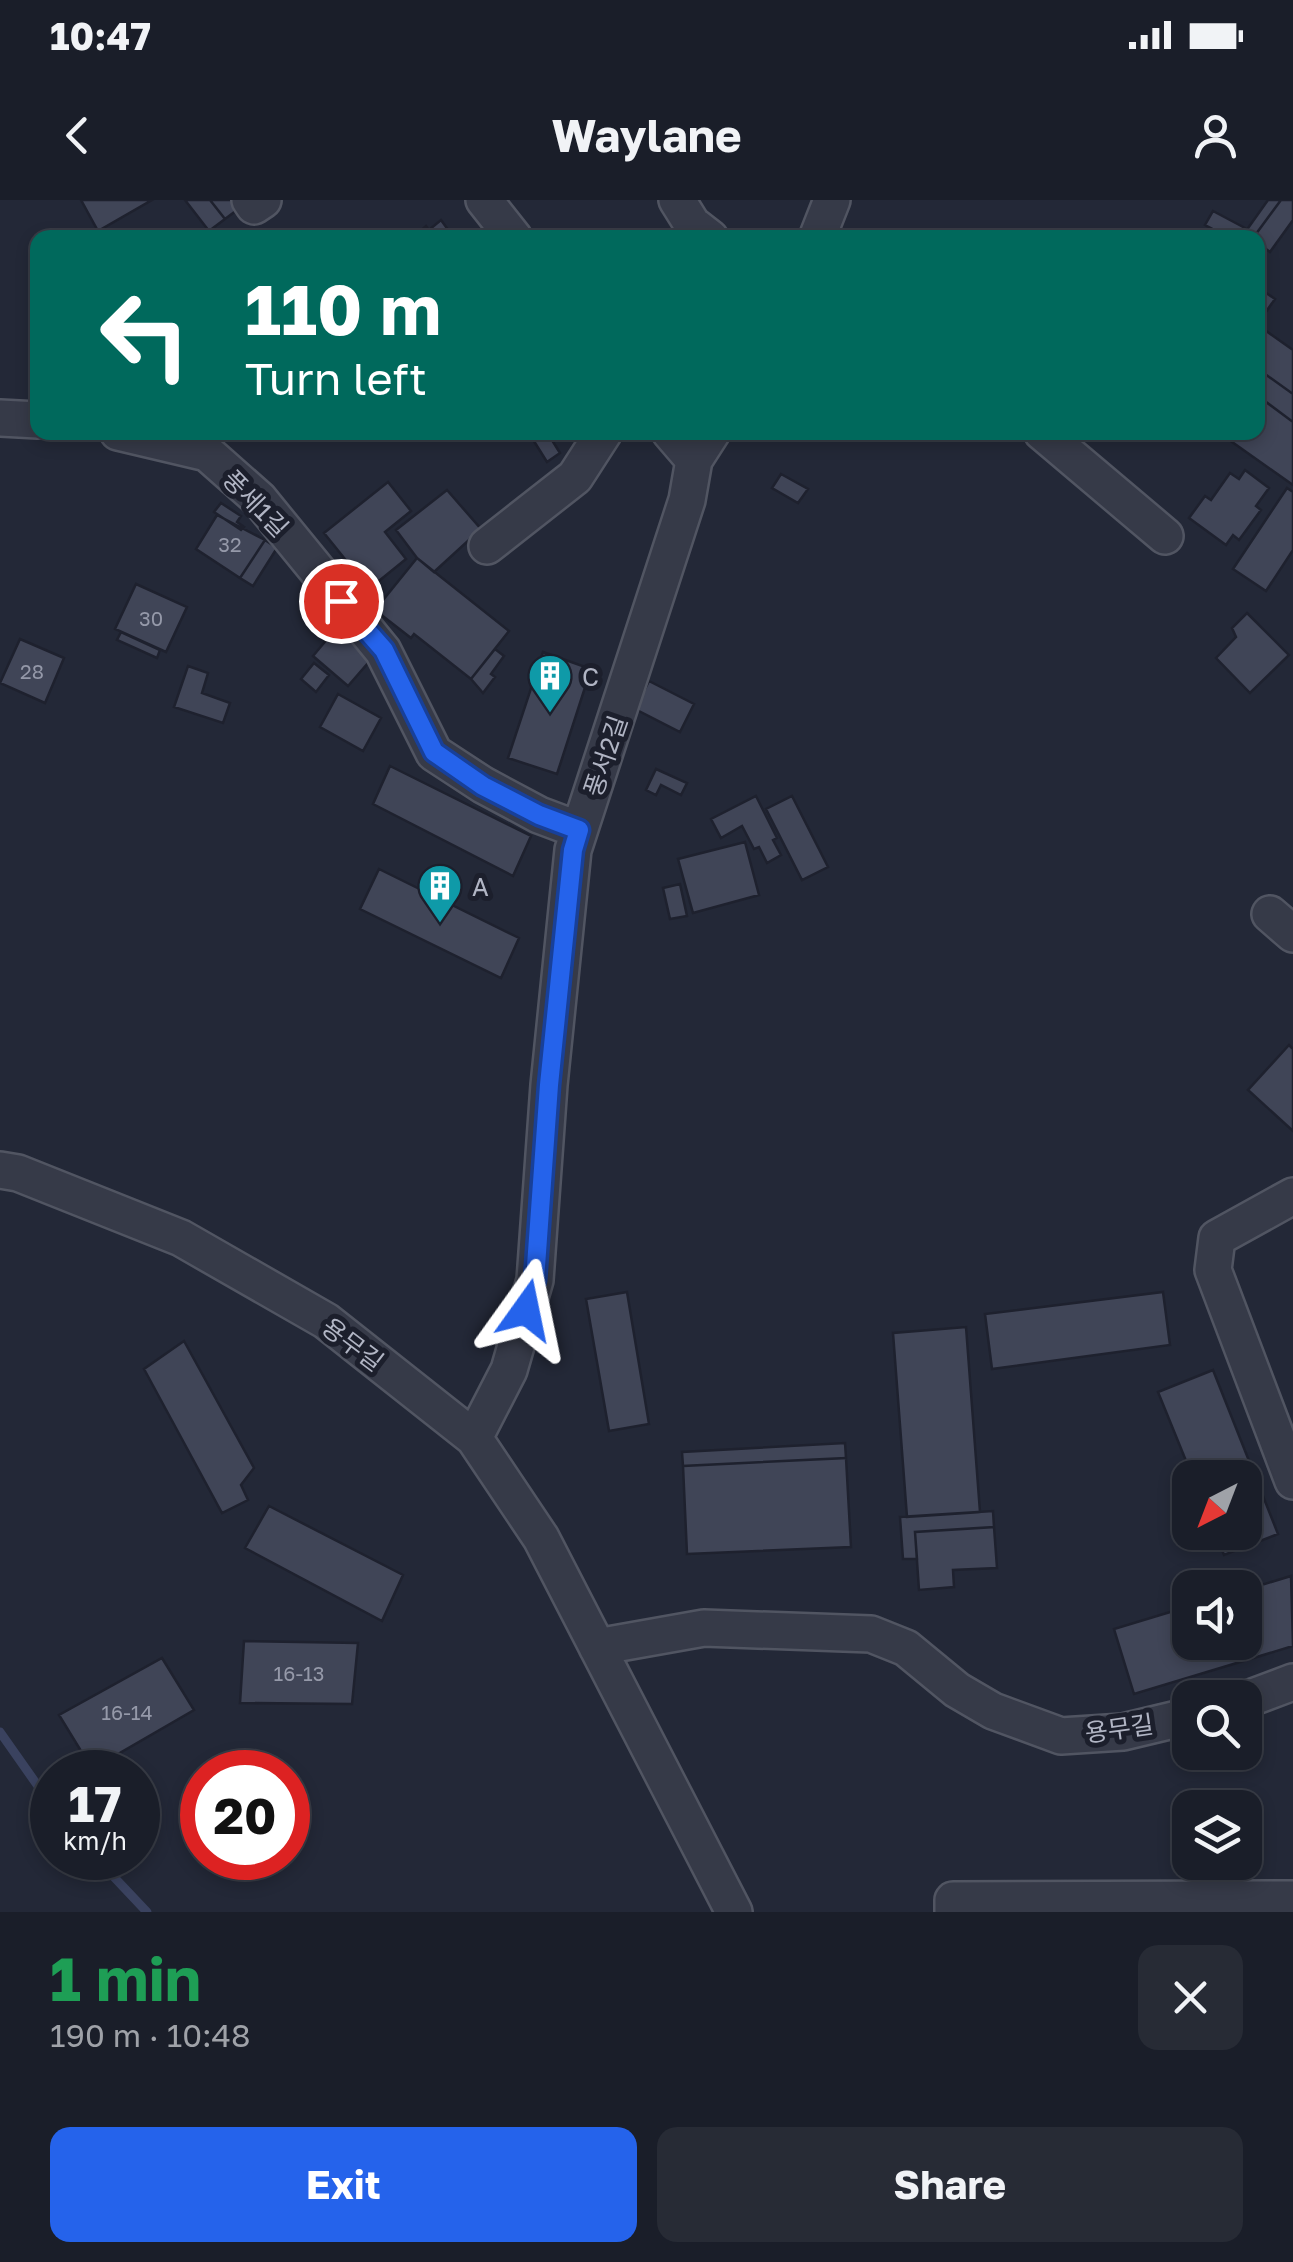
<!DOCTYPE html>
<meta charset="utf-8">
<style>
body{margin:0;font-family:"Golos Text","Noto Sans KR",sans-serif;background:#272b35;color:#f1f3f6;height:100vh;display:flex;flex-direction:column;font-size:38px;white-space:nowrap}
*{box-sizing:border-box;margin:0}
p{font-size:32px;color:#9fa2a8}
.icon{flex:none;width:55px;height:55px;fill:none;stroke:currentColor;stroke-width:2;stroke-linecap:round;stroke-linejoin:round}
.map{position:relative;height:1712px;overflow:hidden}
.side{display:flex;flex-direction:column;background:#1a1e29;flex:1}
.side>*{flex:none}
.banner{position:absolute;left:30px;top:30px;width:1235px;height:210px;border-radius:20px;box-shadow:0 5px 15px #0003,0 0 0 2px #383c46;background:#00695c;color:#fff;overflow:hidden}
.needle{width:65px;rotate:222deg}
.fabs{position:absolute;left:1172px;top:1260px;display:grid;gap:20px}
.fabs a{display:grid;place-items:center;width:90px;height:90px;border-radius:20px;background:#1a1e29;box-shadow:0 5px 15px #0003,0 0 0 2px #383c46;font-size:50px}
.speed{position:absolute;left:30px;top:1550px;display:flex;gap:20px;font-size:50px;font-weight:700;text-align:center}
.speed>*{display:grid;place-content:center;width:130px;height:130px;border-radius:50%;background:#1a1e29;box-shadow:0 5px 15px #0003,0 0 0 2px #383c46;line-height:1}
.speed small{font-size:25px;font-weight:400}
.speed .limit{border:15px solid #d22;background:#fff;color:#111}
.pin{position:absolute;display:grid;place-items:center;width:85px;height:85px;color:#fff;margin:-42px;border:5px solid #fff;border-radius:50%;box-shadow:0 2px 10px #0007}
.me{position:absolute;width:110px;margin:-55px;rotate:12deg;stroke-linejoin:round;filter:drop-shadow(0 0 8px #0008)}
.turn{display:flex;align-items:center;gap:35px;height:210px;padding:0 50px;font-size:45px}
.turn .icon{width:130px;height:130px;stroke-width:2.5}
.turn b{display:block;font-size:70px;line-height:85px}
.round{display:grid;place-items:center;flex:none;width:105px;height:105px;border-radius:20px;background:#272b35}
.head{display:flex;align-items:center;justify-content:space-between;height:170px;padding:0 50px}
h1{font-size:60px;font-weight:700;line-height:75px;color:#1e9e55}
.cta{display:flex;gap:20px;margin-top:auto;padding:20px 50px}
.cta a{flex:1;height:115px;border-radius:20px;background:#2563eb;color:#fff;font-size:40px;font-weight:700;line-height:115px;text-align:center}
.cta a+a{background:#272b35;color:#f1f3f6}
.status{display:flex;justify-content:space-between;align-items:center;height:70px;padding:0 50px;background:#1a1e29;direction:ltr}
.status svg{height:28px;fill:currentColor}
header{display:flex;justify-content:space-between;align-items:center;height:130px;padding:0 50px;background:#1a1e29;font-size:45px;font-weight:700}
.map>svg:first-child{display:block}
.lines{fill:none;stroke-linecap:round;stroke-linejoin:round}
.stream{stroke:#3a425f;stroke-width:9}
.building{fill:#404557;stroke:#1e212e;stroke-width:2.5}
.minor-casing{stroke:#515562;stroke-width:40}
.minor{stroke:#363a48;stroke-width:35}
.route-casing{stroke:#184099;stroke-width:25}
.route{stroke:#2563eb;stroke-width:18}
.labels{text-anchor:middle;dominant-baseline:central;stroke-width:10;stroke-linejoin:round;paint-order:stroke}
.number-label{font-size:20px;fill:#9599a9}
.street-label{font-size:25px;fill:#b1b5c4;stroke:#1c1f2c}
.poi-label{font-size:25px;fill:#b1b5c4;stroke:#1c1f2c;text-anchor:start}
</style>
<div class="status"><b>10:47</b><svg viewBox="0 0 49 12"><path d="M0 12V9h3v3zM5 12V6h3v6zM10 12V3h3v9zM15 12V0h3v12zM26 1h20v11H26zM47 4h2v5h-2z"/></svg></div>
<header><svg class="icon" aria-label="back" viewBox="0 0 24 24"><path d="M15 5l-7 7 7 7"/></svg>Waylane<svg class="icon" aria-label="person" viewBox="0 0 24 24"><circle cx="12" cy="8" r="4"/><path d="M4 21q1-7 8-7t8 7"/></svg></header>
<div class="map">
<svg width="1293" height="1712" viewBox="0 0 1293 1712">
<rect width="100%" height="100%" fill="#232837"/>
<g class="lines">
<path class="stream" d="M0,1532L52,1606
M96,1658L147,1712"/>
</g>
<path class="building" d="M81,0H152L98,31Z
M185,0H210L225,19L209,31Z
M210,0H242L245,4L225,19Z
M1268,0H1281L1253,38H1241Z
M1281,0H1293V20L1270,52L1258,43V38H1253Z
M1213,11L1245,28L1241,38H1230L1205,25Z
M441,20L454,38H412L426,26L429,30Z
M1259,88L1275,99L1258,123V89Z
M1262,128L1293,150V194L1258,169V135Z
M1258,169L1293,194V222L1258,196Z
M1258,196L1293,222V285L1218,232H1258Z
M540,232H547L560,253L547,262L532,238Z
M1245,270L1269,288L1256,306L1261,310L1239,340L1233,335L1226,345L1189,318L1205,296L1211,300L1230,273L1239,279Z
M781,274L808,289L798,303L772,288Z
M388,282L411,311L385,332L406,359L369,389L324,333Z
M1287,288L1293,292V350L1266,391L1233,369Z
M447,290L481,329L434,372L417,358L396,330Z
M221,303L241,316L237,322L244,327L241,330L214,312Z
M217,315L265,340L240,378L196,349Z
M265,340L277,348L253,386L240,378Z
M417,358L509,431L471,479L414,434L411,438L375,410Z
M136,384L187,407L166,452L115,429Z
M1247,413L1289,455L1250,493L1216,458L1236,437L1232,428Z
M339,425L374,456L348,486L313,456Z
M121,432L160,450L157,458L117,440Z
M20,439L64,458L45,503L0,483Z
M495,449L504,456L491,474L495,477L483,493L471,479Z
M543,452L591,469L557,574L508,558Z
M314,463L329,475L316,492L301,479Z
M188,466L208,473L202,493L230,503L223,523L174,507Z
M649,481L694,504L680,532L635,509Z
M338,494L381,518L363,551L320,527Z
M390,566L531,636L513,676L373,604Z
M656,569L687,583L681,595L661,585L656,595L646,590Z
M756,596L777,638L773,640L781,655L767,663L759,647L754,649L742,626L721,638L711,619Z
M792,596L828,667L802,680L766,609Z
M745,642L759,695L693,713L678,659Z
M379,669L519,738L501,778L360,709Z
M680,684L687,716L670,719L663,688Z
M1289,845L1293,849V931L1248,890Z
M627,1092L649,1224L609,1231L586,1099Z
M1163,1092L1170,1145L992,1169L985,1114Z
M966,1127L980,1312L907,1317L893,1133Z
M184,1141L254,1268L241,1285L248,1300L222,1313L144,1169Z
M1213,1170L1278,1334L1224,1355L1215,1332H1245V1278H1193L1158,1192Z
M845,1243L846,1258L683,1266L682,1252Z
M846,1258L851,1347L687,1354L683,1266Z
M269,1306L403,1375L382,1421L245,1348Z
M993,1311L994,1327L915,1332L917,1359H903L900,1317Z
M994,1327L997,1368L953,1370L954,1387L919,1390L915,1332Z
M1291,1376L1293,1446L1134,1494L1114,1429L1190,1406V1442H1245V1390Z
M244,1441L358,1443L352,1504L240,1503Z
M162,1458L194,1510L92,1569L59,1515Z"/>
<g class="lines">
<defs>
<path id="minor" d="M250,0L254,6L263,0
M484,0L514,38
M677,0L692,24L710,38
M817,38L832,0
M0,218L38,220
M118,232L207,253L259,299L383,451L434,553L483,585L539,615L579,630
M670,232L694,260
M1042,232L1165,336
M487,346L575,277L604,232
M1270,714L1293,734
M0,970L18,973L181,1038L326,1121L474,1238L541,1338L734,1712
M1293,996L1217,1038L1213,1070L1293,1281
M474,1238L509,1170L535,1080L549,885L573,650L687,300L694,260L712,232
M597,1447L704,1428L871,1434L906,1448L957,1490L993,1511L1061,1536L1123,1532L1190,1516
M1245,1500L1293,1482
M953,1712V1700L1293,1699"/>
</defs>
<use href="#minor" class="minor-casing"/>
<use href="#minor" class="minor"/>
</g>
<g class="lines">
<defs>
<path id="route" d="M341,401L384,450L434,552L483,586L539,615L579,630L573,650L549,885L535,1080L526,1110"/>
</defs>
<use href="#route" class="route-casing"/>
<use href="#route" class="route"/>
</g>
<defs>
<symbol id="building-pin" viewBox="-11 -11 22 30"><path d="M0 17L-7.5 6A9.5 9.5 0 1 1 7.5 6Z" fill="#0f9aa8" stroke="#1c1f2c"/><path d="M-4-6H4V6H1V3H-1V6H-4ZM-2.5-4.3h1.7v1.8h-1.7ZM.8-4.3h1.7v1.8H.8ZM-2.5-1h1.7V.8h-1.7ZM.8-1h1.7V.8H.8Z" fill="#fff"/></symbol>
</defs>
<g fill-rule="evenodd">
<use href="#building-pin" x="525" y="451" width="50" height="68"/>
<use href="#building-pin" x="415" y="661" width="50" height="68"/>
</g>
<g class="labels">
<g class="number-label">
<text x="230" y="344">32</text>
<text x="151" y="418">30</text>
<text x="32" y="471">28</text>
<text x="299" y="1473">16-13</text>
<text x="127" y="1512">16-14</text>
</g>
<g class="street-label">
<text transform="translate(256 303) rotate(46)">풍세1길</text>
<text transform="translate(605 556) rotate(-71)">풍서2길</text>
<text transform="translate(353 1144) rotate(37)">용무길</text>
<text transform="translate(1119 1528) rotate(-8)">용무길</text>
</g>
<g class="poi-label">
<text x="582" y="476">C</text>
<text x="472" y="686">A</text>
</g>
</g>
</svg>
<div class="fabs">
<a><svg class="needle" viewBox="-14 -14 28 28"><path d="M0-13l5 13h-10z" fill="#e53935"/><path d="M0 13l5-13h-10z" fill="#9fa2a8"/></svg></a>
<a><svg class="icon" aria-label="sound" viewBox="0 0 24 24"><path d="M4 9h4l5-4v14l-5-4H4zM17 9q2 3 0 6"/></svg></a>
<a><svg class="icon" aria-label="search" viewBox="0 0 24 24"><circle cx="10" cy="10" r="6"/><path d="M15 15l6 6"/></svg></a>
<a><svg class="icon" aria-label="layers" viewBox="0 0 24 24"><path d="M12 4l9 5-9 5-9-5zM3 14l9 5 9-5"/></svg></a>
</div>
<div class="speed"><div>17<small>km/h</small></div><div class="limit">20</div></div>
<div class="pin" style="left:341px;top:401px;background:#d93025"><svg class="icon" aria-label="arrive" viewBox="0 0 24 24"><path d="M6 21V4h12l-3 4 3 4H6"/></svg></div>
<svg class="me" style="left:526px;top:1110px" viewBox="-20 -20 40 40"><path d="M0-17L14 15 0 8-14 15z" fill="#2563eb" stroke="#fff" stroke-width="4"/></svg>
<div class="banner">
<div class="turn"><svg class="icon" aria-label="left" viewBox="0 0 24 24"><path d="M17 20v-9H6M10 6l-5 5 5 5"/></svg><div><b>110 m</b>Turn left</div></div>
</div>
</div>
<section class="side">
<div class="head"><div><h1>1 min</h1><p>190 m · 10:48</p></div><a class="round"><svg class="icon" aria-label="close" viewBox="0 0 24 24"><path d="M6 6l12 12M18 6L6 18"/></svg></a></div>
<div class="cta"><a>Exit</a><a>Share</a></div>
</section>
